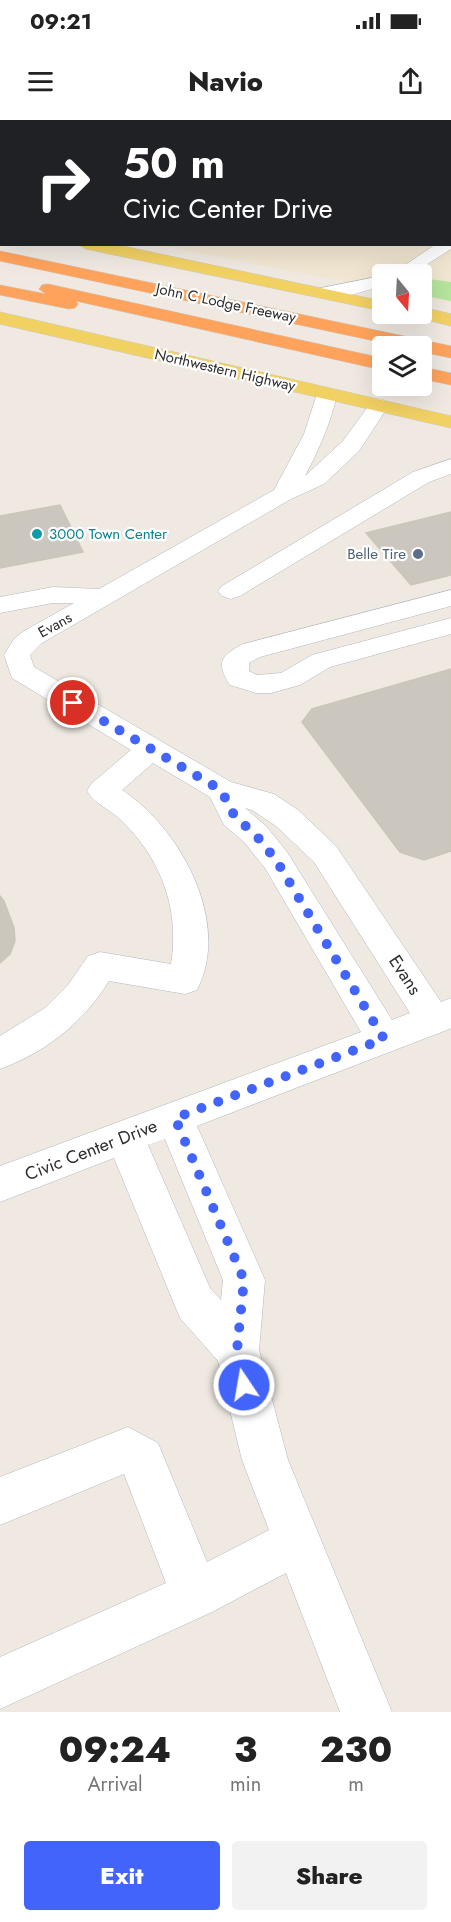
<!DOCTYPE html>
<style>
body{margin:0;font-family:Jost,sans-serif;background:#f2f2f2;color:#222;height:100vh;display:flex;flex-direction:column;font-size:22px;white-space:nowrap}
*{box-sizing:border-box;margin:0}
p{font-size:20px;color:#767676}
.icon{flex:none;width:33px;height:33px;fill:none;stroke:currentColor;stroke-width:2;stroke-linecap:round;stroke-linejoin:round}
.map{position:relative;height:1592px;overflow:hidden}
.panel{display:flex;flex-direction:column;background:#fff;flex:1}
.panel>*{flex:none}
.banner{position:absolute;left:0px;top:0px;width:452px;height:126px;box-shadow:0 6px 24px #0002;background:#202124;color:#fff;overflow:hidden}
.needle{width:39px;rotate:162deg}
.controls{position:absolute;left:372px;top:144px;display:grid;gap:12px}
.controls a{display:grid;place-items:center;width:60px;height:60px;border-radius:6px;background:#fff;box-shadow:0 6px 24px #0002;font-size:30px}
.pin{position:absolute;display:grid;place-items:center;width:51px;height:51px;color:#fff;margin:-26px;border:3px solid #fff;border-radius:50%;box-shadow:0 2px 6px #0007}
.me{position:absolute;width:66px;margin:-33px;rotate:348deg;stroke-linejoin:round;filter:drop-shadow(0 0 4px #0008)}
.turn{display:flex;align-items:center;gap:21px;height:126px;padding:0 24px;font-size:27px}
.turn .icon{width:78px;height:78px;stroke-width:2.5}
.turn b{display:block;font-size:42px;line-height:51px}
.eta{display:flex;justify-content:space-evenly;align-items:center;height:102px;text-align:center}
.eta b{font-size:36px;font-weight:800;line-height:42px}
.button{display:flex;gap:12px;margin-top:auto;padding:12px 24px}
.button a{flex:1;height:69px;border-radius:6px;background:#4264fb;color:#fff;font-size:24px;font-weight:800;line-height:69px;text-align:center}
.button a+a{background:#f2f2f2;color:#222}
.status{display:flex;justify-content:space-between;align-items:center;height:42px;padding:0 30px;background:#fff;direction:ltr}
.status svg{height:16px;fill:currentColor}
header{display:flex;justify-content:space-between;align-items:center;height:78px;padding:0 24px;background:#fff;font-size:27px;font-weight:800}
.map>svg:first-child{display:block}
.education{fill:#f0e6d1}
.green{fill:#b6e59e}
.building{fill:#cbc7bf;stroke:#cbc5ba;stroke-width:1.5}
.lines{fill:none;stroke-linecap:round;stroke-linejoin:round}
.minor-casing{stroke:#b4b7c1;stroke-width:1}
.major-casing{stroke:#c9c9c9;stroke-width:1}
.highway-casing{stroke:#c9c9c9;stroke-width:1}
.minor{fill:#fff;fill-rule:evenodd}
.major{fill:#f2d163;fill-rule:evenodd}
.highway{fill:#ffa35c;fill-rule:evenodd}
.route{stroke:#4264fb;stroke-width:10;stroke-dasharray:0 18}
.culture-dot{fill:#0f9aa8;stroke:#fff;stroke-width:2}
.service-dot{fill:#5c6f8a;stroke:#fff;stroke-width:2}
.labels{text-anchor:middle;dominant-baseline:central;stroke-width:4.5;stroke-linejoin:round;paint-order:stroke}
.far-street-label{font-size:15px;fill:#2e2e2e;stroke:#fff}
.far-culture-label{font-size:15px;fill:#0d838f;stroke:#fff;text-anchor:start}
.far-service-label{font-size:15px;fill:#4e5e75;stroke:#fff;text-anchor:end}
.street-label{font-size:18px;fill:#2e2e2e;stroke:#fff}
</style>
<div class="status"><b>09:21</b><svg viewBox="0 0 49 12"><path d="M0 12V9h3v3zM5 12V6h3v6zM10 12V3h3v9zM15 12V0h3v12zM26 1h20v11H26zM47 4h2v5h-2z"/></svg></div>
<header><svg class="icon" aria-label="menu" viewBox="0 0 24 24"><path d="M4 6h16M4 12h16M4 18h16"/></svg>Navio<svg class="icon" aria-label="share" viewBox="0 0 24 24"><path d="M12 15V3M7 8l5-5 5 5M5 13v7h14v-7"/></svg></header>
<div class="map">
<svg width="451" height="1592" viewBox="0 0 451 1592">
<rect width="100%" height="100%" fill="#efe9e1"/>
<path class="education" d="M0,0H451V182L422,177V154H382V169L160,125L450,124V2H2L1,93Z"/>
<path class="green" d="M422,158L451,162V181L422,175Z"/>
<path class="building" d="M60,385L83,432L0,448V396Z
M451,392V455L411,465L366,413Z
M451,549V731L424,740L400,732L302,602L312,589Z
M0,776L4,781L14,808L15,821L10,834L0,843Z"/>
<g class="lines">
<defs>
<path id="minor" d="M450,119L451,129L412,154H392L436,124H450Z
M382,156V166C362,171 336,182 316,177L313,173L316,169Z
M327,268L334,270L337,274C331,303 319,329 305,356L343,321L372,281L379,279L386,281L389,285L359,331L324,364L291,379L42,523L30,535L34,547L231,662L274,674L298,690L336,726L441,882L451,878V908L447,910L197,1006L265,1160L259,1230L288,1340L392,1592H340L286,1453L212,1492L0,1589V1537L166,1463L124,1354L0,1405V1357L128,1307L158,1323L207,1442L269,1410L242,1340L218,1241L180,1198L114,1038L0,1082V1046L361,912L265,748L244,722L224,705L210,677L153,643L122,670C180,708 232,802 197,870L185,874L109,861C83,903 46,932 0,949V916L45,888L68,865L88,836L100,832L171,844C180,789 161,739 122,701C111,690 95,684 87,671L91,664L131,630L12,558L4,535L14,519L24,511L74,483H53L0,493V477L53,467L99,469L274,370L304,314L317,274L320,270ZM245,688L252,690L276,706L314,742L410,893L392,900L287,732L266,706ZM165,1019L223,1160L221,1180L210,1168L148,1025Z
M451,339V354L429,362L240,476L231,479L222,476L218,471L222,466L413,352Z
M451,470V486L260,537L249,543V551L257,555L281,553L312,535L451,498V514L330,547L300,565L271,573H256L230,565C216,543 220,536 243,524Z"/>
<path id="major" d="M0,102H2V112H0Z
M78,124H113L382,181V191L86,129Z
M422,187L451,194V206L415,197L413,194H422Z
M0,192L451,296V308L0,204Z"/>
<path id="highway" d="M0,131L451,226V238L422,232V226H398L0,141Z
M48,164L382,238V250L76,181L78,184L75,188L69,189L0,175V165L46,174L39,169L42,165Z
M422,247L451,253V265L422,259Z"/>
</defs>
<use href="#minor" class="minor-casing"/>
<use href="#major" class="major-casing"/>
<use href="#highway" class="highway-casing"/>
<use href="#minor" class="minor"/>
<use href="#major" class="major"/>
<use href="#highway" class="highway"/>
</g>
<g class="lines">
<path class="route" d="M73,583L221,670L235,697L255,714L276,740L384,919L175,998L244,1160L237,1230L244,1265"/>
</g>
<circle class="culture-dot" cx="37" cy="414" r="6"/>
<circle class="service-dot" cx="418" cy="434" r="6"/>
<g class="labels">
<g class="far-street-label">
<text transform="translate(226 183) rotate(12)">John C Lodge Freeway</text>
<text transform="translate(225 250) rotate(13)">Northwestern Highway</text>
<text transform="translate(55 505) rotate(-29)">Evans</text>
</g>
<g class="far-culture-label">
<text x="49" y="414">3000 Town Center</text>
</g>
<g class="far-service-label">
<text x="406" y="434">Belle Tire</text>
</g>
<g class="street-label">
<text transform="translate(405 855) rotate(57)">Evans</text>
<text transform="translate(91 1030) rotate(-21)">Civic Center Drive</text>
</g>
</g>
</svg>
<div class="controls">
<a><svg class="needle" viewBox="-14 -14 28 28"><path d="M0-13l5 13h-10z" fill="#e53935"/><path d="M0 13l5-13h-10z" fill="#767676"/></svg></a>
<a><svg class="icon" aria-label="layers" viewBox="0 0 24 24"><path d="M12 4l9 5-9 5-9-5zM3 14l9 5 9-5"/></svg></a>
</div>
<div class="pin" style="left:73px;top:583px;background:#d93025"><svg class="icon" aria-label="arrive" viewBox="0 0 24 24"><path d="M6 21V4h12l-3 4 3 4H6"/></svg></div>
<svg class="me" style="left:244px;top:1265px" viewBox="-20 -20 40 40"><circle r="17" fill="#4264fb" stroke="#fff" stroke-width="3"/><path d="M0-11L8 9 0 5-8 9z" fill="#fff"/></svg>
<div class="banner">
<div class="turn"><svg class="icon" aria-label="right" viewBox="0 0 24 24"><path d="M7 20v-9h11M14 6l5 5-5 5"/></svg><div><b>50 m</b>Civic Center Drive</div></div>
</div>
</div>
<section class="panel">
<div class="eta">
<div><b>09:24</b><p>Arrival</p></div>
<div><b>3</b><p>min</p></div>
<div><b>230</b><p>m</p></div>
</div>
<div class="button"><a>Exit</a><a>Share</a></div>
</section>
